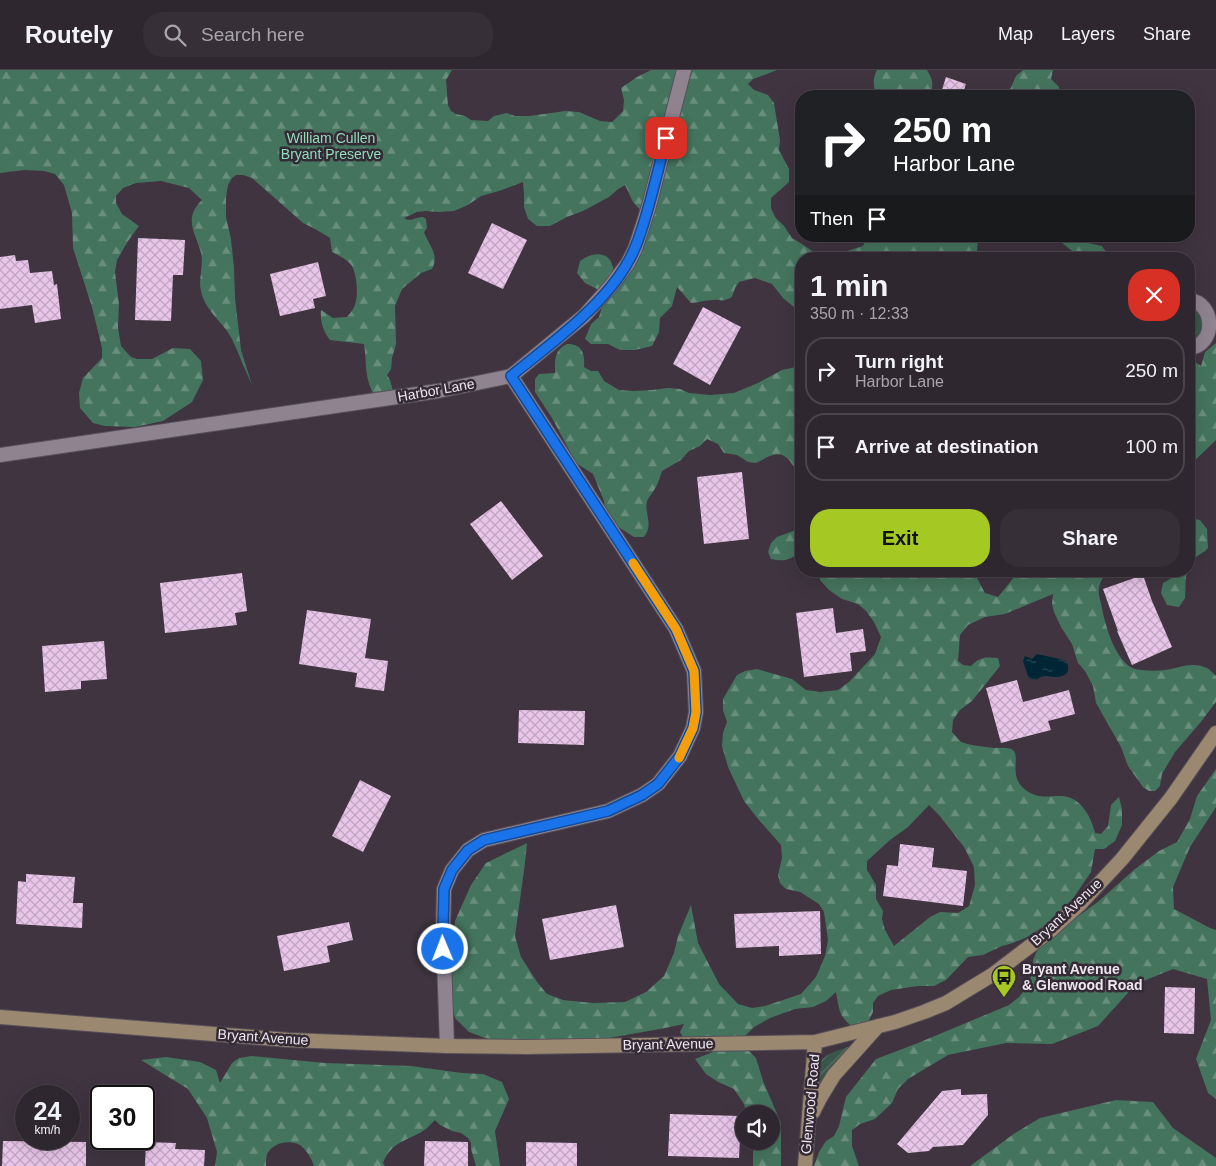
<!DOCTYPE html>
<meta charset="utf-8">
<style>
body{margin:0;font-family:Helvetica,sans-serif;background:#372f37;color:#f1f3f6;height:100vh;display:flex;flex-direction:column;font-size:19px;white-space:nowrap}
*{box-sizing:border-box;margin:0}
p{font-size:16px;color:#a7a5aa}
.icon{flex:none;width:28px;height:28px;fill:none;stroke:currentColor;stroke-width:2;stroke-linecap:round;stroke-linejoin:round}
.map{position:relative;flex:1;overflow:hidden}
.side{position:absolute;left:795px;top:182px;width:400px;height:325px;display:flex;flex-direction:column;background:#2f272f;border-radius:20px;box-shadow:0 5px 20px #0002,0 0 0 1px #4a444b}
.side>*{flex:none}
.hud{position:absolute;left:795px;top:20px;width:400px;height:152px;border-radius:20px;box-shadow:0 5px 20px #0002,0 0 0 1px #4a444b;background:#202124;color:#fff;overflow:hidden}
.tools{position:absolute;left:735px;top:1035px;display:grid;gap:10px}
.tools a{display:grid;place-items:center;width:45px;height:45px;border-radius:50%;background:#2f272f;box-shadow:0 5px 20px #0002,0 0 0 1px #4a444b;font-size:25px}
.speed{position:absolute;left:15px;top:1015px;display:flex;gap:10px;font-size:25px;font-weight:700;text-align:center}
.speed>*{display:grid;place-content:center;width:65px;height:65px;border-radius:50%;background:#2f272f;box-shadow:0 5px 20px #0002,0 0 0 1px #4a444b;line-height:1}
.speed small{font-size:12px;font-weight:400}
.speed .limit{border:2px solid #111;border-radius:8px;background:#fff;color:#111}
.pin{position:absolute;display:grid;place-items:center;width:42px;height:42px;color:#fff;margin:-21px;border-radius:10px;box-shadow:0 2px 8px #0006}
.me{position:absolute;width:55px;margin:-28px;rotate:359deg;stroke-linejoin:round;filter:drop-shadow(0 0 4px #0008)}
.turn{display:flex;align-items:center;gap:18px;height:105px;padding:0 15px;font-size:22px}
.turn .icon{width:65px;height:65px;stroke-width:2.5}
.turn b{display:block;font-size:35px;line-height:42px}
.then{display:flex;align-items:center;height:48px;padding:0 15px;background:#0003;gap:10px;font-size:19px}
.round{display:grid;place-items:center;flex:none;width:52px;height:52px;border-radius:20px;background:#372f37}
.headline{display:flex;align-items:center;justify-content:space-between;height:85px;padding:0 15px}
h1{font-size:30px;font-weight:700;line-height:38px}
.action{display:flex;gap:10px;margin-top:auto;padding:10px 15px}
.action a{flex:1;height:58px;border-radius:20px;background:#a5c822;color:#111;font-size:20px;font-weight:700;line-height:58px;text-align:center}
.action a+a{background:#372f37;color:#f1f3f6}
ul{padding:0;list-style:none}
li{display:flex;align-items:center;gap:15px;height:68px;margin:0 10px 8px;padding:0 5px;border:2px solid #4a444b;border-radius:20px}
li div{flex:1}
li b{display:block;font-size:19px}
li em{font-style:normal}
header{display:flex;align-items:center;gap:30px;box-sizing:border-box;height:70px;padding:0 25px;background:#2f272f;border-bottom:1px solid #4a444b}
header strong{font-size:24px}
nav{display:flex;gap:28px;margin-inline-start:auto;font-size:18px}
.search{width:350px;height:45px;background:#372f37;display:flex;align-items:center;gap:12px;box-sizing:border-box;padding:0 18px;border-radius:20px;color:#a7a5aa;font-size:19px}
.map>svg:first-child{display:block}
.grass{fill:url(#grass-tufts)}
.forest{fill:url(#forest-firs);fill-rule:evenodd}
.garden{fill:url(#garden-furrows)}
.water{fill:url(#water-ripples)}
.building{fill:url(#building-cross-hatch)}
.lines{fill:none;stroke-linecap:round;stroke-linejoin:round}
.minor-casing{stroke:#59505a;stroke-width:16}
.secondary-casing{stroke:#59505a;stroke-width:16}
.minor{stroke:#8f8390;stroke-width:14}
.secondary{stroke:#9a8870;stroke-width:14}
.route-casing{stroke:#114b97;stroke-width:12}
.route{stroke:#1a73e8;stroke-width:9}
.slow{stroke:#f59e0b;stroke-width:9}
.labels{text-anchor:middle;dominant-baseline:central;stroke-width:5;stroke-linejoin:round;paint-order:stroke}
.park-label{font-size:14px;fill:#90ddba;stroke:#342a35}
.street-label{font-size:14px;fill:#ede6ed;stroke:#342a35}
.poi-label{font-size:14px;font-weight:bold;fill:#ede6ed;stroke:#342a35;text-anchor:start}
</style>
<header>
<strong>Routely</strong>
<div class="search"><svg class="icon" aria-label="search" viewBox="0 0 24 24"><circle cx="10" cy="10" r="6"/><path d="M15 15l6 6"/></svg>Search here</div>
<nav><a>Map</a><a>Layers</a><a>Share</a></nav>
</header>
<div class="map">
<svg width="1216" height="1096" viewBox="0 0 1216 1096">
<defs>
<pattern id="grass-tufts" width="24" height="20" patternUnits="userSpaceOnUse" patternTransform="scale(1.25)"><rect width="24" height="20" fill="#395749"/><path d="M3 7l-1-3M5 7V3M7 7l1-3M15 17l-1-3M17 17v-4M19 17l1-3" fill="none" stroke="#566f64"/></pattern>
<pattern id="forest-firs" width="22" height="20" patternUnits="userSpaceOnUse" patternTransform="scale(1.25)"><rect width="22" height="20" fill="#45745e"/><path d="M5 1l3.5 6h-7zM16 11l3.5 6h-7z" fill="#698e7d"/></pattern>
<pattern id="garden-furrows" width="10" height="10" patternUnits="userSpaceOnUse" patternTransform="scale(1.25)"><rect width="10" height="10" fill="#395749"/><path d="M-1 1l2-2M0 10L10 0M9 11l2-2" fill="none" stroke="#566f64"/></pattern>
<pattern id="water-ripples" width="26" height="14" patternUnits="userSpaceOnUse" patternTransform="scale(1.25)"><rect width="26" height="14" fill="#002535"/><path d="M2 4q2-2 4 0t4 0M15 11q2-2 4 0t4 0" fill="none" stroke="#264553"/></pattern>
<pattern id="building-cross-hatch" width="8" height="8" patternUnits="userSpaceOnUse" patternTransform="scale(1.25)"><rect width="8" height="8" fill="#e8c5e9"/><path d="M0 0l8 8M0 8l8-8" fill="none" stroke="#c0a5c0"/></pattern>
</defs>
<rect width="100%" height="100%" fill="#3f343f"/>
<path class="grass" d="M1189,235H1193L1210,259L1189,274Z"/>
<path class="forest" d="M0,0H452L446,10L448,35L451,41L456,44L465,46L471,50L488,51L494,46L507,43L515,46H530L565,41L579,42L600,51L612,52L623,41L624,30L621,18L637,7L651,0H777L753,9L748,14L754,20L768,25L774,33L780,70L779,80L789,99V112L771,128V138L775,147L784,156L792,168L802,174L815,183H841L863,176L868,166H978L977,181L972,186L979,189H801V243L783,228L772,214L755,208L739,212L735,218L732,227C720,233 723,229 712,230C705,230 698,233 691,233L677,217L672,236L660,248L659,262L652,276L635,280H620L608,274H591L585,269L591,254L599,247L603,233L597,219L585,213L577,203L580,191C588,185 602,180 610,190C612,193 613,198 615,202L630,197L640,186L645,170L642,142L633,132L625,115L617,120L609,127L583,141L567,147L550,156H537L528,149L524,137V124L523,112L499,121L481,126L468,135L454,141L439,142L425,141L417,142L404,148C411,153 416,146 423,147L426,149L427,158L424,162C428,174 440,185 432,199L421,203L402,219L395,236L396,274L392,288L391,299L387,305L390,310L393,321L374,325C364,306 367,294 364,274L330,270C323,261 320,252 321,240L333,248L347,247C350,243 353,240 354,237C359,227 357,206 352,196C348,190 338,185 332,182L330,168L315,159L303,153L252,108L243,105H236L232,108L228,115L226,127V147L231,169L234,198L235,228L241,280L252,315C245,300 239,284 232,269C224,253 205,241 201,221C198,209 204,195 201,183C195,161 183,149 202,130L189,118L161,111L136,113L123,118L116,126V133L122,144L139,156L128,171L117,190L115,202L119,234L118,258L121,276L131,287L137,289H152L173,278L190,279L201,291L203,310L192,332L163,351L135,357L105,356L93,353L80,338L79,323L83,308L102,288V278L92,237L73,178L72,143L64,115L55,104L44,101L24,100L0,103Z
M877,0H927C933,10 934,14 930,26H878C873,18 872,9 877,0Z
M1023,0H1053L1051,9L1059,17L1060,26H1007L1016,6Z
M1057,166H1085L1088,173L1102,176L1108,186V189H1082L1061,172Z
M1216,273V370L1189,396V288L1201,296L1205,282Z
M567,274C582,274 585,283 584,297L591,301H598L604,311L619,320L633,321L652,320L668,318L680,319L689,323L710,325L734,323L758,313L782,300L801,296V401C795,398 793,396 789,390C778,378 767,388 756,393L748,392L737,385L724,383L718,374L707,369L700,376L689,381L681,390L662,401C660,406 659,412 656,417C654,421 649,426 647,431C644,444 654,454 644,467H634L620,458L607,448L604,431L593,404L576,393L552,348L535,322V309L539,304L555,303C555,290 554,280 567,274Z
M1189,448L1200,450L1207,459L1208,478L1205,481L1196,487L1186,506L1185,528L1179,537L1167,535L1161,523L1163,513L1175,506L1166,501H1189Z
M801,458V481C791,490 784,492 771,489L768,482L771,473L777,467Z
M820,501H977V508L985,523L998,527L1019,501H1107C1103,506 1100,512 1099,518C1098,523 1100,529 1101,533C1104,552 1115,593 1135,599C1144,601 1157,601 1166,600C1179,598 1190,592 1204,597C1209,598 1212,602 1216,606V632L1200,653L1175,682L1162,704L1160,716L1155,721H1149L1143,717L1128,696L1121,677L1096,633L1093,616L1085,601L1078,593L1072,574L1061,557L1054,542L1052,534L1053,524L1005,544L985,547L968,555L960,565L958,591L963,595L971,596C980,587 985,587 998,588L1000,596L972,631L960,640L953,650L952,662C955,665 957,668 960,671C965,675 987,677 994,678C999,678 1008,677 1013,680C1021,687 1007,708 1027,721C1039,729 1048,726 1061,726C1080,726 1091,746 1095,763L1101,764L1108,756L1111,735L1119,727L1122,739V755L1115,771L1104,779H1095L1091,802L1074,827L1055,849L1027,867L1013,873L1002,876L983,885L968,887L946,910L934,916H918L891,920L878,926L873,933V942L867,954L853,957C839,947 839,939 836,922L826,931L813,937L795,939L770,948L754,957L738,973L749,981L756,988L763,1011L781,1053V1096H753V1071H771V1044H747L744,1034L734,1019L718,1012L706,1004L695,989L713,982L684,970L680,962L684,954L660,959L597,970L504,972L485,968L469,962L455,948L451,932L449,907L455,851L471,815L486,793L527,773L525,793L515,866L521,887L537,912L547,924L563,930L593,933L625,932L646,922L664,906L674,883L678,866L691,835L698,873L719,914L738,934L752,938L765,936L801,924L816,907L825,886L828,870L824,842L819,834L800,822L786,819L780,813L778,805L782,788L781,775L758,749L744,731L728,697L722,676L723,663L727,652L723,640V629L737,605L745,601L757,599L792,609L806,620L820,622L838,620L849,612L875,584L881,567L874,552L866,541L858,534L842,529L829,520L820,510ZM929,735L939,745L964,777L974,797L975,815L969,836L958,843L940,842L930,847L894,876L885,860L882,849L883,841L876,829V815L867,800V791L890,770L908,757Z
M1216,699V737L1190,777L1173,817L1174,839L1210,858L1216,860V1029L1208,1023L1196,989L1211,950L1207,909L1173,899L1136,914L1098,956L1052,974L1006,973L948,985L908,1009L898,1019L892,1033L875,1049L860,1054L852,1060V1076L859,1096H814L819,1082L826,1071L834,1066L839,1056L846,1027L876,989L918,973L1009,935L1019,927L1027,917L1032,904L1033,890L1037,881L1066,855L1099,831L1135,799L1159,781L1177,772L1190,749L1197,726Z
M252,986L325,993L411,996L462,1003L483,1004L502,1012L509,1029L495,1061L500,1096H476L471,1079V1073L468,1068L461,1063L452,1061L440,1055L435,1050C432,1053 429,1056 426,1059C409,1071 392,1070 383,1093L385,1096H314C312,1089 305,1077 298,1074C287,1070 273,1073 267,1084C266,1088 266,1092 266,1096H215L217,1082L207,1048L188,1019L141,990L166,987L200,992L216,1000L220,1013L232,993L239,988Z
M1116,1030L1153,1032L1173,1058L1216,1088V1096H970L1015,1063L1040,1048Z"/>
<path class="garden" d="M854,975L815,1030L819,995C823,983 843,979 854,975Z"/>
<path class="water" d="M1037,584L1064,590C1069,594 1069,598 1067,603C1055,613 1047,600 1036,610L1029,609L1023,591L1025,586L1032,589Z"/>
<path class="building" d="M946,7L966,14L962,26H940Z
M492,153L527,170L503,219L468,203Z
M138,168L185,170L183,205H173L171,251L135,250Z
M15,185L16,191L28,190L30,203L52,201L54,215L57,214L61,249L35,253L32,235L0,239V187Z
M318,192L326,226L313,229L315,238L280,246L270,204Z
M703,237L741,257L710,315L673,294Z
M742,402L749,469L704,474L697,407Z
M501,431L543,486L512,510L470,454Z
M242,503L247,541L235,543L237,555L165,563L160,513Z
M1143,505L1152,531L1172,577L1132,595L1117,561H1118L1103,519Z
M833,538L836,563L863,559L866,581L850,583L852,601L804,607L796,543Z
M307,540L371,549L365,588L388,591L384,621L355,617L357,603L299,594Z
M104,571L107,609L81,611V619L45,622L42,576Z
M1017,610L1023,632L1069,620L1075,644L1048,651L1051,660L1001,673L986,618Z
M519,640L585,641L584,675L518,673Z
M360,710L391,726L363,782L332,766Z
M900,774L934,778L932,797L967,801L963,836L883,826L887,795L898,796Z
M26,804L75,807L73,833H83L82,858L16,854L18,811L26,812Z
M616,835L624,877L550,890L542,849Z
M820,841L821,884L779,886V876L736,878L734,844Z
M349,852L353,870L327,876L330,892L284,901L277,866Z
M1165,917L1195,918L1194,964L1164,963Z
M961,1019V1025L987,1024L988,1045L963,1075L933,1077L929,1081L908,1083L897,1074L942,1021Z
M670,1044L741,1046L739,1088L668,1086Z
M3,1071L86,1072V1096H2Z
M425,1071L468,1072V1096H424Z
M146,1072L176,1073L175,1079L205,1080L204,1096H145Z
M526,1072L577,1073V1096H526Z"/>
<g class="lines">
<defs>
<path id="minor" d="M1189,230C1216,233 1216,276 1189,278
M0,385L438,321L511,306L584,246L611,216L628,193L635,179L641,161L649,136L684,0
M447,976L443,860L444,819L452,800L468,780L484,770L608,741L642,725L658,714L680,686L693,658L696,642L694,601L676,559L511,306"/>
<path id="secondary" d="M0,947L289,970L447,976L527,977L815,972L895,952L924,942L946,933L992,905L1050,861L1081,833L1122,789L1171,728L1216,663
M813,1042L820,1028L834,1005L878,956
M805,1096L815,972"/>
</defs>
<use href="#minor" class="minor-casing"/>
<use href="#secondary" class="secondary-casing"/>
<use href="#minor" class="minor"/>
<use href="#secondary" class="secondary"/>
</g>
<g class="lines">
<defs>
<path id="route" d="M443,879V860L444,819L452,800L468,780L484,770L608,741L642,725L658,714L680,686L693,658L696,642L694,601L676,559L511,306C550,274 603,237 628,192C637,177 642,159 647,142C654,118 660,93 666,68"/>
</defs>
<use href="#route" class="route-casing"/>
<use href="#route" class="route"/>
<path class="slow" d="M633,493L676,559L694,601L696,642L693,658L679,688"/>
</g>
<defs>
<symbol id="bus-pin" viewBox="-11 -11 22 30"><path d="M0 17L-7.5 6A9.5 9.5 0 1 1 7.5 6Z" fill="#a5c822" stroke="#342a35"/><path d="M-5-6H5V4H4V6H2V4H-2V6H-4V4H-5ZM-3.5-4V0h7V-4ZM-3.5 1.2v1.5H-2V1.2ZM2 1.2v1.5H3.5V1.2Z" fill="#111"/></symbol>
</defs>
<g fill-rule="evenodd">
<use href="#bus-pin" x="990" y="893" width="28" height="38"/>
</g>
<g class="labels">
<g class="park-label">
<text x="331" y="68">William Cullen<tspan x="331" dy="16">Bryant Preserve</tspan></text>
</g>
<g class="street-label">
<text transform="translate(436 320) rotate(-10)">Harbor Lane</text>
<text transform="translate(1066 842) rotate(-43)">Bryant Avenue</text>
<text transform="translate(263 967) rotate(4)">Bryant Avenue</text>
<text transform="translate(668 974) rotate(-1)">Bryant Avenue</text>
<text transform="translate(810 1034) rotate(-85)">Glenwood Road</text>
</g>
<g class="poi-label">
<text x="1022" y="899">Bryant Avenue<tspan x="1022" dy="16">&amp; Glenwood Road</tspan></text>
</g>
</g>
</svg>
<div class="tools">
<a><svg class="icon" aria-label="sound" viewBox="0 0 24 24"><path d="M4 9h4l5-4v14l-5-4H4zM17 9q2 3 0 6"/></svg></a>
</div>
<div class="speed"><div>24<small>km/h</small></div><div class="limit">30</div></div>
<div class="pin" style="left:666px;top:68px;background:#d93025"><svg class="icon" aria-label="arrive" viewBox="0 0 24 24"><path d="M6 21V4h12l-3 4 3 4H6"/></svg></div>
<svg class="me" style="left:443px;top:879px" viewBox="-20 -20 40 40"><circle r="17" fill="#1a73e8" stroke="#fff" stroke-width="3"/><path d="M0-11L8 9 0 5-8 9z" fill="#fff"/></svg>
<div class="hud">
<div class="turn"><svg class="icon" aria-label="right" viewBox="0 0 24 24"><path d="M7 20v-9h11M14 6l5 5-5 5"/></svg><div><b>250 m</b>Harbor Lane</div></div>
<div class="then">Then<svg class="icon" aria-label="arrive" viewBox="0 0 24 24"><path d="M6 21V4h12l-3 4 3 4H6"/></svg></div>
</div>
<section class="side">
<div class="headline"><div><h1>1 min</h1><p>350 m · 12:33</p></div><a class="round" style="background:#d93025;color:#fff"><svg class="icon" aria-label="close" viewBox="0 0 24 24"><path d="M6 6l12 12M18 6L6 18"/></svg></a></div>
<ul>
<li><svg class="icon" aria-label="right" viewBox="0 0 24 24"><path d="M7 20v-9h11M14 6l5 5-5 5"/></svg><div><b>Turn right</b><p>Harbor Lane</p></div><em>250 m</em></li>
<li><svg class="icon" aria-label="arrive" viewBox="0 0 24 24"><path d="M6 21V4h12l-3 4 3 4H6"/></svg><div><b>Arrive at destination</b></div><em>100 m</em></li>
</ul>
<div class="action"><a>Exit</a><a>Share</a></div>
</section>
</div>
